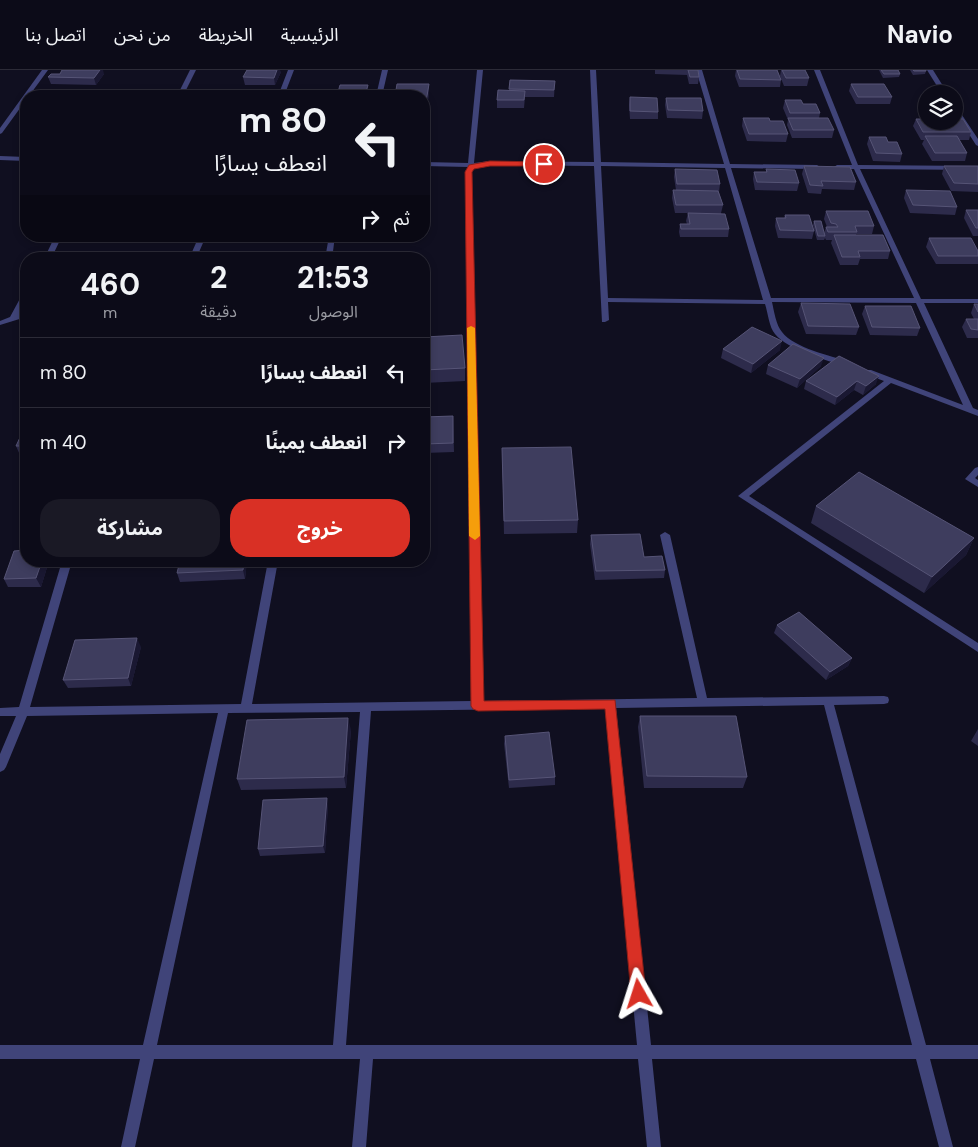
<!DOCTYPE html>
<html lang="ar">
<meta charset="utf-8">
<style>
body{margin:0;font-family:"DM Sans","Noto Sans Arabic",sans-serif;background:#1a1925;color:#f1f3f6;direction:rtl;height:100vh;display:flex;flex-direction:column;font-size:19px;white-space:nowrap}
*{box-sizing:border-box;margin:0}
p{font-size:16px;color:#9a9ba2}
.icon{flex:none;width:28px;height:28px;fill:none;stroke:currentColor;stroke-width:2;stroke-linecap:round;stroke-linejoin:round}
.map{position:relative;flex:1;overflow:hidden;direction:ltr}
.panel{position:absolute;left:20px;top:182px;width:410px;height:315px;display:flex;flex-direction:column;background:#0c0b18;border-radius:20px;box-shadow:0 2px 8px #0003,0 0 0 1px #2c2b37;direction:rtl}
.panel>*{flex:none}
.guide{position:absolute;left:20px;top:20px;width:410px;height:152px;border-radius:20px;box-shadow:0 2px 8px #0003,0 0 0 1px #2c2b37;direction:rtl;background:#0c0b18;color:#f1f3f6;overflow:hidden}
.tools{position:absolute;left:918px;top:15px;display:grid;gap:10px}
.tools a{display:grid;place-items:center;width:45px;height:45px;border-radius:50%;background:#0c0b18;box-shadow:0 2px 8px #0003,0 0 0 1px #2c2b37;font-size:25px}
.pin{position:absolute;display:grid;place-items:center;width:42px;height:42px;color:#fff;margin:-21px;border:2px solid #fff;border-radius:50%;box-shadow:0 1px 5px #0007}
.me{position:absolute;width:55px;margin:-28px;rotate:354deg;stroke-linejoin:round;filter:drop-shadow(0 0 4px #0008)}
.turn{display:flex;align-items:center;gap:18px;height:105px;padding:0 20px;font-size:22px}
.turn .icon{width:65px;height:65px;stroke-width:2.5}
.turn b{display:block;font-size:35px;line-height:42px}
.then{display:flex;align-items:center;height:48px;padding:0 20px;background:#0003;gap:10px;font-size:19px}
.eta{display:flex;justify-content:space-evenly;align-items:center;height:85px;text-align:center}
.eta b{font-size:30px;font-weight:700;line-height:35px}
.action{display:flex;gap:10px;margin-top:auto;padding:10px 20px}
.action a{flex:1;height:58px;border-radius:20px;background:#d93025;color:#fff;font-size:20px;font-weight:700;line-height:58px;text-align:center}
.action a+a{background:#1a1925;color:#f1f3f6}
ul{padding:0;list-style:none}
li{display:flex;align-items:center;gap:15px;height:70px;padding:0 20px;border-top:1px solid #2c2b37}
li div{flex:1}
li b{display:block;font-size:19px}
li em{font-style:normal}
header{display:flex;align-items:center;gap:30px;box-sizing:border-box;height:70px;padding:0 25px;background:#0c0b18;border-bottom:1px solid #2c2b37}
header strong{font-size:24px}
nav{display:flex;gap:28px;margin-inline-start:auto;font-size:18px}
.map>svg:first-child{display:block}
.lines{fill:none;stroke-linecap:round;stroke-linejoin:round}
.minor{fill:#404479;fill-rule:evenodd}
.wall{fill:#2d2b4b}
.shaded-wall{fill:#1a1832}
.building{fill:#3e3d5e;stroke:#565476}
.route{fill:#d93025;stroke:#8d1f18}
.slow{fill:#f59e0b}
</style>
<header>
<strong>Navio</strong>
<nav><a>الرئيسية</a><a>الخريطة</a><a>من نحن</a><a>اتصل بنا</a></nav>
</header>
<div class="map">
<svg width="978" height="1077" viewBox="0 0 978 1077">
<rect width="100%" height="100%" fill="#100f20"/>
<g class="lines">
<path class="minor" d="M42,0H48L29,26H26V30L2,63L0,64V58Z
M190,0H196L183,26H177Z
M288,0H294L284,26H278Z
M382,0H388L382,26H376Z
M477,0H483L474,93L490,91L594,92L590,0H596L601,92L724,94L696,0H702L730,94L817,95L820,97L817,99L731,98L771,228H914L854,99H837L834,97L837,95H852L814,0H820L858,95L978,96V100L860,99L921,229H978V233H924L973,338L978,340V346L891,313L749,426L978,573V582L738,426L884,311L865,304V300H871L963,335L916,233L772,232C774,241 776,255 782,262C794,278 831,286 850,292L851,294L847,296C827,291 788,280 775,264C769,257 768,243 765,234L608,232L609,250L605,252H602L594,96L490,95L473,98L471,102L482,631L697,628L660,465L665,462L670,465L707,628L884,626L888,627L889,630L888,633L884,634L834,635L926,975H978V989H930L953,1077H939L916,989H652L661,1077H647L638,989H373L366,1077H352L360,989H154L135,1077H121L140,989H0V975H143L218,643L27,646L6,697L4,700L0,702V684L16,646H0V638L19,637L62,491H72L30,637L241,634L268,491H278L252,634L472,631L465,102L468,97L424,96V92L468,93ZM601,96L725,98L763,230L608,228ZM824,635L912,975H651L616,638ZM605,638L637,975H346L371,641ZM360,642L333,975H157L228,643Z
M927,0H933L948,24H942Z
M954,35L956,36L978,69V76L976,75L954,41Z
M0,86L26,87V91L0,90Z
M55,166H62L51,189H44Z
M199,166H206L196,189H189Z
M329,166H335L332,189H325Z
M23,223H26V231L19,245L26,243V247L0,255V251L10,247Z
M978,397V405L975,408L978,410V417L965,409L975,398Z"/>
</g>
<path class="wall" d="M655,0H698L699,7L698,14H689L687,5L655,4Z
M736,0H777L781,10L780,17H739L735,6Z
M781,0H805L809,8L807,16H784L780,6Z
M879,0H898L900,4L899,7L883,8Z
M910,0H926V1L925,4L913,5Z
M281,2L275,15H245L243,7Z
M104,4L96,15L51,14L48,7Z
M510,10L555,11L554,27H525L524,38H497V30L509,21Z
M429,14V22L427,40H424V26Z
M851,14L892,27L890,34H856L849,21Z
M630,27L658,42V49H630L629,35Z
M666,28L703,41L702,49L667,48L665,35Z
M785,30L803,34L820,43L819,48L834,60L832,68H792L787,55L788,50L783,38Z
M743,48L770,51L788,64L786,72L747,71L742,56Z
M916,49L971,62L969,70H959L967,83L965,91H932L922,74L924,70H921L913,56Z
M869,67L888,72L902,84L900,92L873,91L867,74Z
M804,96L856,112L854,120L822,119L821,124L808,123L802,104Z
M944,96H978V122L951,121L942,104Z
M675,99L720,114L719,122L723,135L721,143L729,159L728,167H680L679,162L680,154H687L686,151L688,143H675L672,128L673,120H676L674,107Z
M766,99L799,113L797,121L755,120L753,109L754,102H766Z
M906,120L957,137L955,145L910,143L904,128Z
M966,140H978V166H973L964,148Z
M826,141L874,156L872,164H856V165L890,181L888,189H860L858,195H840L831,173L832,170H826L825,168L824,170H817L813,155L814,151L824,163L826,157H827L824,149Z
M785,145L814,161L812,169L778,168L775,156L776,148H784Z
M929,168L978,181V194H936L926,177Z
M801,233L859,257L856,265L806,264L798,242Z
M974,234H978V268H967L962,257L966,249H974L971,243Z
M865,236L920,258L917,266L870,265L862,244Z
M424,267L465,298V311L424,313Z
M723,279L780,280L751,303L721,288Z
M839,286L876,314L863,325L854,320L835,335L804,319L806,311Z
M768,295L821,296L797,318L766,304Z
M453,346L454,382L424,383V347Z
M26,359V385H20L16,376Z
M502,378L578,450L577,463L504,464Z
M816,436L974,468L966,485L924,523L811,453Z
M591,465L644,487L665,500L664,508L595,510L590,474Z
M26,491H49L41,517H8L4,509Z
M180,491H247L245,509L180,512L177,503Z
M777,555L852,588L848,596L826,610L774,563Z
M141,577L131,616L68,618L63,610Z
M640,646L747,707L743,718H644L638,657Z
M978,659V676L971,671Z
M351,660L346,718L241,720L237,709Z
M505,666L555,707V715L509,718L504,674Z
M328,735L325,783L260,786L258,779Z"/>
<path class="shaded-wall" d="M100,0H103L104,4L96,15L94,8Z
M277,0H280L281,2L275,15L274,8Z
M429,14V22L427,40L426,32Z
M368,15V26H365Z
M782,271L780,280L751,303L753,294Z
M824,288L821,296L797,318L800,309Z
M879,306L876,314L863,325L866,316Z
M857,311L854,320L835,335L837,327Z
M974,468L966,485L924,523L932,507Z
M42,491H49L41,517L36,508Z
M244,491H247L245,509L243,500Z
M137,568L141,577L131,616L128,608Z
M852,588L848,596L826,610L830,602Z
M348,648L351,660L346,718L344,707Z
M327,728L328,735L325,783L323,776Z"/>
<path class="building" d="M62,0H100L94,8L48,7L51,4H60Z
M247,0H277L274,8L243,7Z
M688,0H698L699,7H690Z
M737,0H777L781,10L740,9Z
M782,0H805L809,8H786Z
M881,0H898L900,4H884Z
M913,0H926V1H914Z
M510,10L555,11L554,20L509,19Z
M397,14H429L426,32H424V26H395Z
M851,14H884L892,27H858Z
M340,15H368L365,26H337Z
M498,20L525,21L524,30H497Z
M630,27L657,28L658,42L630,41Z
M666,28H701L703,41L668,40Z
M785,30H801L803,34H816L820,43H790Z
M743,48H769L770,51H783L788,64H749Z
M788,48H828L834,60H793Z
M916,49H926V51H954V49H963L971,62H923Z
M925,66H957L967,83H935Z
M869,67H886L888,72H897L902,84L876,83Z
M804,96L850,97L856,112L821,111L823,116L810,115Z
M944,96H978V114L954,113Z
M675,99L717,100L720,114H677Z
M766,99L795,100L799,113L757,112L754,102H767Z
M673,120L718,121L723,135H676Z
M906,120L950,121L957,137L913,135Z
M966,140H978V158H976Z
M826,141H868L874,156H855L857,162H828L826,157H838L836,154L831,153Z
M688,143L725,144L729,159H681L680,154H690Z
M785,145H809L814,161L780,160L776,148H786Z
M814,151H821L825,166H818Z
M834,165H883L890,181H858L860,187H842Z
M929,168H971L978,181V186H938Z
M801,233L850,234L859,257L808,256Z
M974,234H978V242Z
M865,236H911L920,258L872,257Z
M966,249H978V260L971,259Z
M752,257L782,271L753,294L723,279Z
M462,265L465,298L424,300V267Z
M793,274L824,288L800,309L768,295Z
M839,286L879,306L866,316L857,311L837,327L806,311Z
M453,346V373L424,374V347Z
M24,359H26V376H16Z
M571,377L578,450L504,451L502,378Z
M859,402L974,468L932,507L816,436Z
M640,464L644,487L662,486L665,500L596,501L591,465Z
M26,480V491H42L36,508L4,509L14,481Z
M180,491H244L243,500L177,503Z
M799,542L852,588L830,602L777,555Z
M137,568L128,608L63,610L75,570Z
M640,646H736L747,707L647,706Z
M348,648L344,707L237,709L247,650Z
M549,662L555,707L509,710L505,666Z
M327,728L323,776L258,779L263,730Z"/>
<path class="route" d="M490,91L544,92L548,94L544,96H490L474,99L472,102L484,631L615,630L646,924L644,930L639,932L634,930L631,924L605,639L478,641L473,639L471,636L465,102L469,95Z"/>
<path class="slow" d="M471,256L475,258L480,466L475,470L469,466L467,258Z"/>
</svg>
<div class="tools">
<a><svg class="icon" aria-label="layers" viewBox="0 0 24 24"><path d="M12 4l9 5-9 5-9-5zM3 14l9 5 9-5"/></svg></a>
</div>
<div class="pin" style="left:544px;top:94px;background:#d93025"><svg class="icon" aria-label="arrive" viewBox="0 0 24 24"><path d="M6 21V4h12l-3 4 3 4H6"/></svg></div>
<svg class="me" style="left:639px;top:924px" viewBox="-20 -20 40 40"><path d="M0-17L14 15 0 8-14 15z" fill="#d93025" stroke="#fff" stroke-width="4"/></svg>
<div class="guide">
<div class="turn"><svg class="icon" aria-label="left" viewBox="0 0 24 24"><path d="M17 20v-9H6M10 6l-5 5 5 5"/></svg><div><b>80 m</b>انعطف يسارًا</div></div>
<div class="then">ثم<svg class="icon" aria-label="right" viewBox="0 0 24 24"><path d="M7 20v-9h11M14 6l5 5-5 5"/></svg></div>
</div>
<section class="panel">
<div class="eta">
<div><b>21:53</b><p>الوصول</p></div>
<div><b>2</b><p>دقيقة</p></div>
<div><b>460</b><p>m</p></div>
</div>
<ul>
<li><svg class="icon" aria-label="left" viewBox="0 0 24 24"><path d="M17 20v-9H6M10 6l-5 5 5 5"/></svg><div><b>انعطف يسارًا</b></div><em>80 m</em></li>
<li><svg class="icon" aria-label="right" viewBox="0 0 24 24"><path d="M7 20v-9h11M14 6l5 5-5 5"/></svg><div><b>انعطف يمينًا</b></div><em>40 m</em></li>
</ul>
<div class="action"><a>خروج</a><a>مشاركة</a></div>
</section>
</div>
